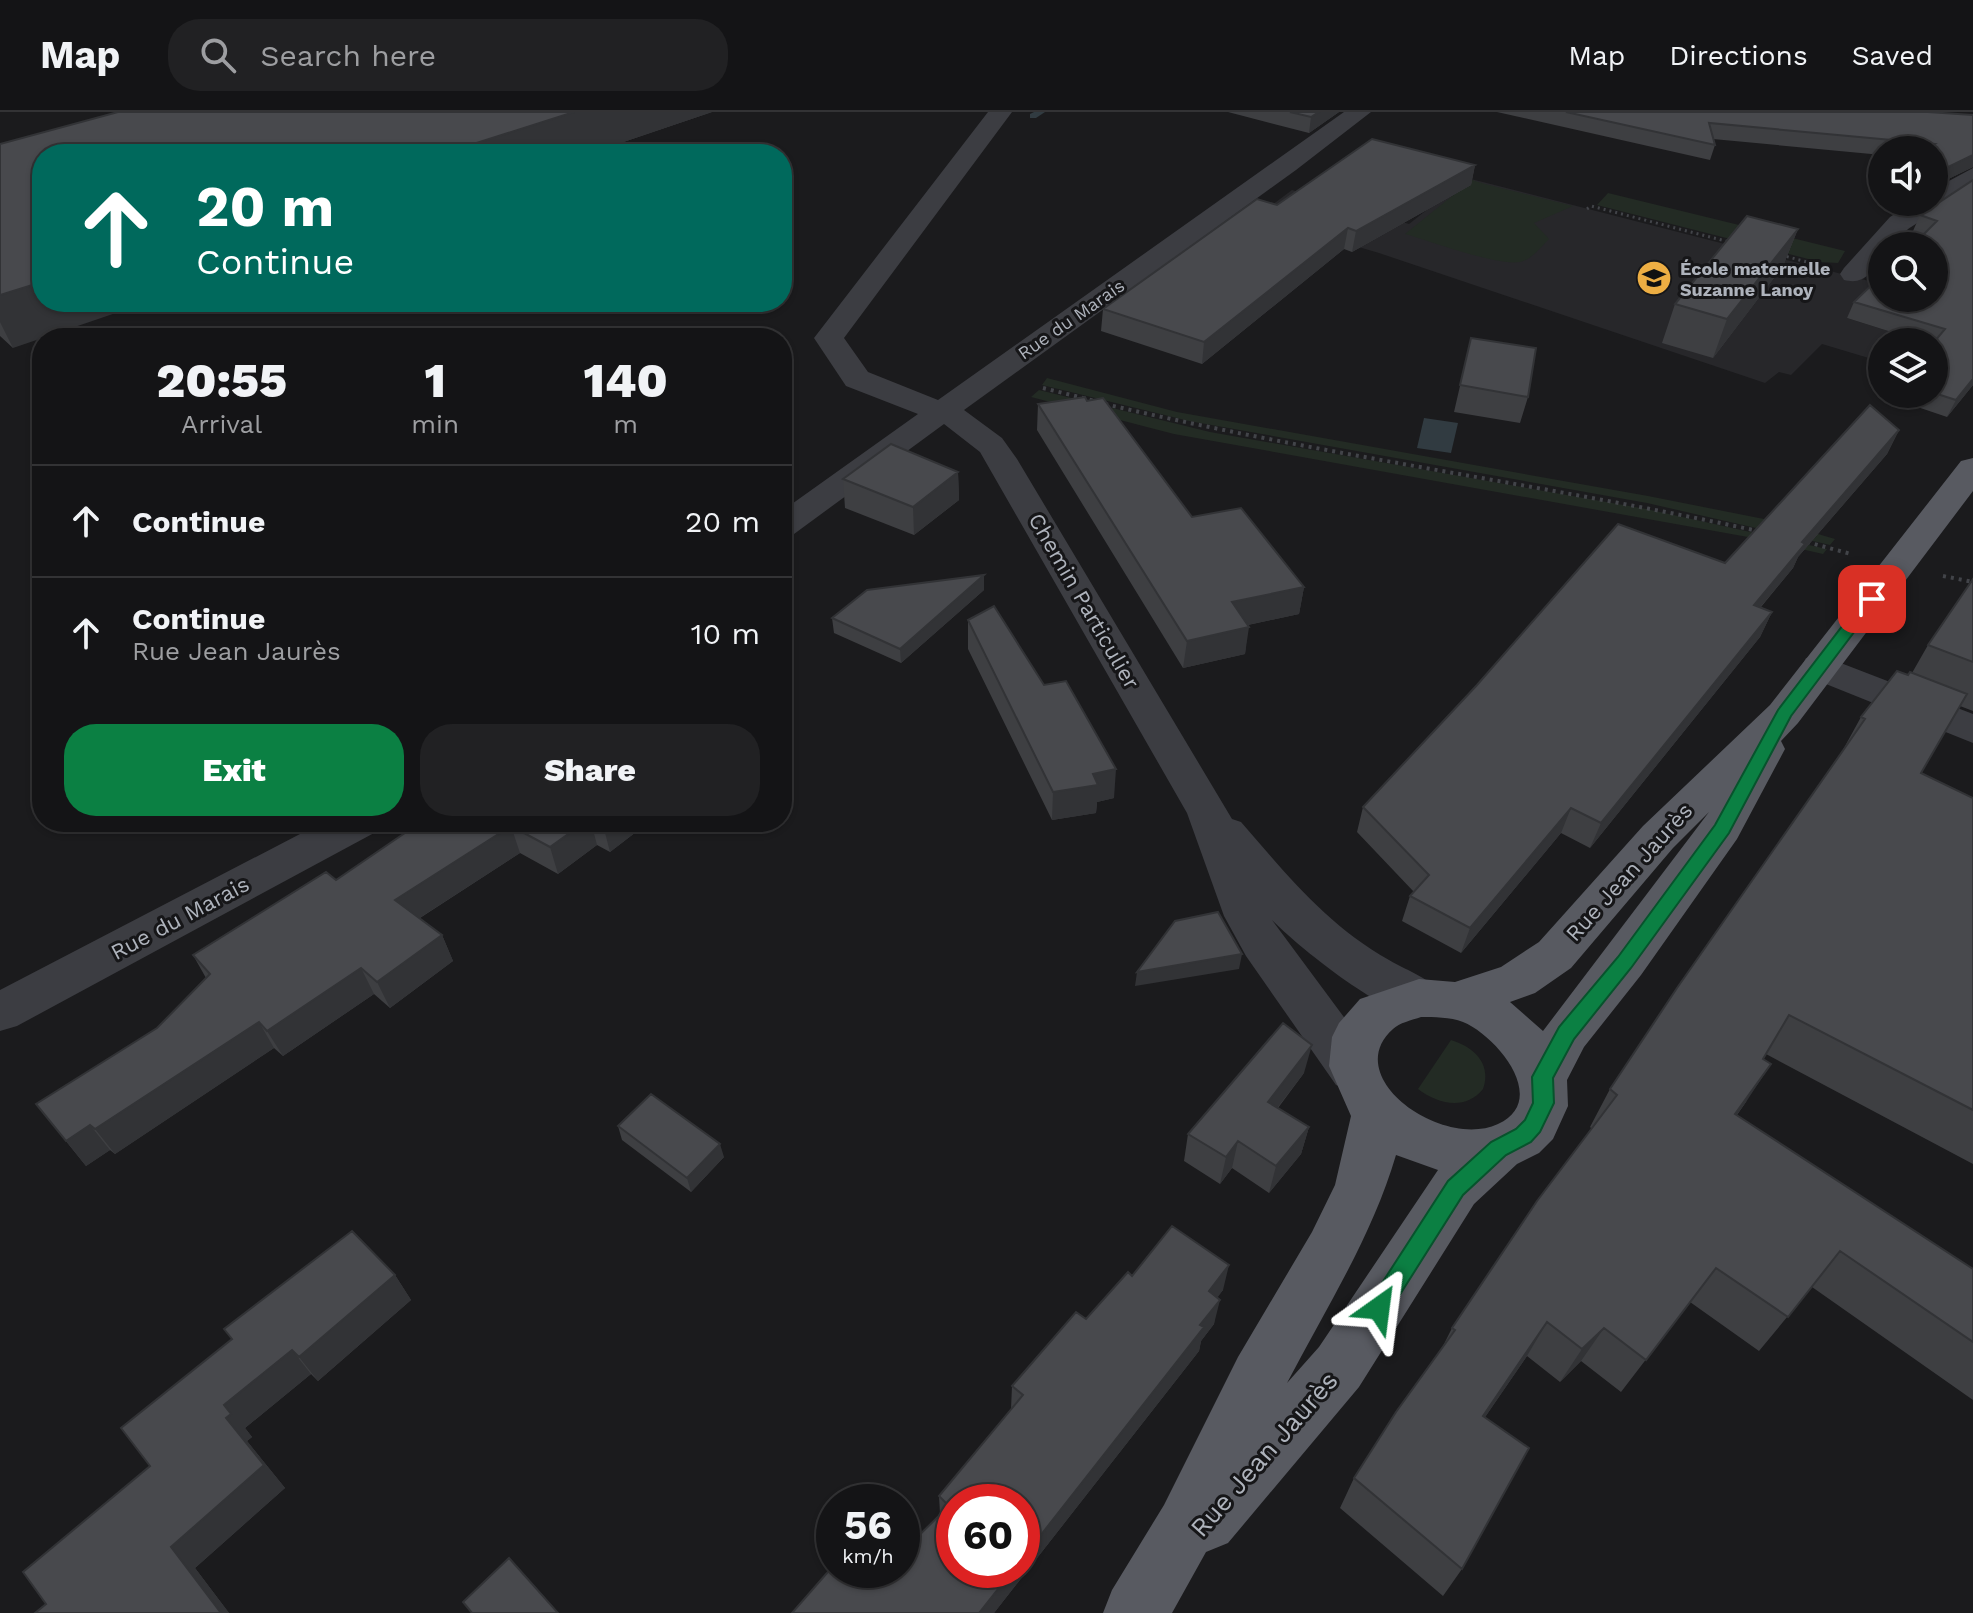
<!DOCTYPE html>
<meta charset="utf-8">
<style>
body{margin:0;font-family:"Work Sans",sans-serif;background:#212123;color:#f1f3f6;height:100vh;display:flex;flex-direction:column;font-size:30px;white-space:nowrap}
*{box-sizing:border-box;margin:0}
p{font-size:26px;color:#9d9ea1}
.icon{flex:none;width:44px;height:44px;fill:none;stroke:currentColor;stroke-width:2;stroke-linecap:round;stroke-linejoin:round}
.map{position:relative;flex:1;overflow:hidden}
.details{position:absolute;left:32px;top:216px;width:760px;height:504px;display:flex;flex-direction:column;background:#141416;border-radius:32px;box-shadow:0 2px 6px #0004,0 0 0 2px #333335}
.details>*{flex:none}
.guide{position:absolute;left:32px;top:32px;width:760px;height:168px;border-radius:32px;box-shadow:0 2px 6px #0004,0 0 0 2px #333335;background:#00695c;color:#fff;overflow:hidden}
.buttons{position:absolute;left:1868px;top:24px;display:grid;gap:16px}
.buttons a{display:grid;place-items:center;width:80px;height:80px;border-radius:50%;background:#141416;box-shadow:0 2px 6px #0004,0 0 0 2px #333335;font-size:40px}
.speed{position:absolute;left:816px;top:1372px;display:flex;gap:16px;font-size:40px;font-weight:700;text-align:center}
.speed>*{display:grid;place-content:center;width:104px;height:104px;border-radius:50%;background:#141416;box-shadow:0 2px 6px #0004,0 0 0 2px #333335;line-height:1}
.speed small{font-size:20px;font-weight:400}
.speed .limit{border:12px solid #d22;background:#fff;color:#111}
.pin{position:absolute;display:grid;place-items:center;width:68px;height:68px;color:#fff;margin:-34px;border-radius:16px;box-shadow:0 4px 12px #0006}
.me{position:absolute;width:88px;margin:-44px;rotate:31deg;stroke-linejoin:round;filter:drop-shadow(0 0 6px #0008)}
.turn{display:flex;align-items:center;gap:28px;height:168px;padding:0 32px;font-size:36px}
.turn .icon{width:104px;height:104px;stroke-width:2.5}
.turn b{display:block;font-size:56px;line-height:68px}
.eta{display:flex;justify-content:space-evenly;align-items:center;height:136px;text-align:center}
.eta b{font-size:48px;font-weight:800;line-height:56px}
.action{display:flex;gap:16px;margin-top:auto;padding:16px 32px}
.action a{flex:1;height:92px;border-radius:32px;background:#0b8043;color:#fff;font-size:32px;font-weight:800;line-height:92px;text-align:center}
.action a+a{background:#212123;color:#f1f3f6}
ul{padding:0;list-style:none}
li{display:flex;align-items:center;gap:24px;height:112px;padding:0 32px;border-top:2px solid #333335}
li div{flex:1}
li b{display:block;font-size:30px}
li em{font-style:normal}
header{display:flex;align-items:center;gap:48px;box-sizing:border-box;height:112px;padding:0 40px;background:#141416;border-bottom:2px solid #333335}
header strong{font-size:38px}
nav{display:flex;gap:44px;margin-inline-start:auto;font-size:28px}
.search{width:560px;height:72px;background:#212123;display:flex;align-items:center;gap:20px;box-sizing:border-box;padding:0 28px;border-radius:32px;color:#9d9ea1;font-size:30px}
.map>svg:first-child{display:block}
.built{fill:#27272a}
.green{fill:#232b24}
.water{fill:#313b41}
.lines{fill:none;stroke-linecap:round;stroke-linejoin:round}
.stream{fill:#313b41;fill-rule:evenodd}
.path-far1{stroke:#424449;stroke-width:3;stroke-dasharray:2 4;stroke-linecap:butt}
.path{stroke:#424449;stroke-width:4;stroke-dasharray:3 5;stroke-linecap:butt}
.minor{fill:#3c3d42;fill-rule:evenodd}
.major{fill:#585a61;fill-rule:evenodd}
.wall{fill:#3e3f42}
.shaded-wall{fill:#323336}
.building{fill:#48494d;stroke:#323336;stroke-width:2}
.route{fill:#0b8043;stroke:#07532c;stroke-width:2}
.labels{text-anchor:middle;dominant-baseline:central;stroke-width:6;stroke-linejoin:round;paint-order:stroke}
.far-poi-label{font-size:18px;font-weight:bold;fill:#aeb3bc;stroke:#161618;text-anchor:start}
.far-street-label{font-size:18px;fill:#aeb3bc;stroke:#161618}
.street-label{font-size:22px;fill:#aeb3bc;stroke:#161618}
.near-street-label{font-size:26px;fill:#aeb3bc;stroke:#161618}
</style>
<header>
<strong>Map</strong>
<div class="search"><svg class="icon" aria-label="search" viewBox="0 0 24 24"><circle cx="10" cy="10" r="6"/><path d="M15 15l6 6"/></svg>Search here</div>
<nav><a>Map</a><a>Directions</a><a>Saved</a></nav>
</header>
<div class="map">
<svg width="1973" height="1501" viewBox="0 0 1973 1501">
<rect width="100%" height="100%" fill="#1b1b1d"/>
<path class="built" d="M1467,66L1881,172L1847,206L1923,230H1882V250L1822,232L1791,263L1779,260L1765,271L1379,141L1256,105L1292,78L1409,112Z"/>
<path class="green" d="M1472,68L1485,72L1573,94L1534,111L1549,127C1541,135 1531,148 1520,150C1497,154 1430,129 1405,122Z
M1608,81L1845,139L1838,151L1820,150L1597,93Z
M1047,266L1177,300L1648,384L1774,409L1835,427L1830,433L1647,391L1189,309L1042,273Z
M1039,278L1210,320L1646,397L1827,437L1823,442L1748,425L1174,322L1031,285Z
M1451,928C1474,935 1492,952 1483,977C1465,999 1438,992 1418,977Z"/>
<path class="water" d="M1424,306L1458,311L1451,341L1417,336Z"/>
<g class="lines">
<path class="stream" d="M1034,0H1045L1036,6H1030V2Z"/>
<path class="path-far1" d="M1587,97L1591,94L1733,131
M1781,143L1818,153"/>
<path class="path" d="M1043,276L1095,289
M1105,292C1321,343 1541,372 1758,419
M1807,430L1851,442
M1943,464L1973,470"/>
<path class="minor" d="M988,0H1012L844,226L868,260L938,288L1344,0H1371L1296,58L964,298L1002,326L1017,347L1232,707L1241,710C1287,763 1327,813 1389,848C1409,860 1432,866 1443,886L1436,899C1431,901 1423,905 1418,905C1382,902 1297,834 1272,808L1372,943L1379,958L1372,973L1354,979L1336,973L1246,844L1224,804L1187,701L980,340L944,312L794,422L782,425V399L918,302L846,274L814,226Z
M1973,56V75L1908,117L1893,134H1882V147C1870,161 1864,173 1844,168L1840,162L1844,156L1890,105L1913,90H1934V77Z
M1820,543L1973,602V631L1806,564L1801,555L1806,546Z
M323,710H380L374,721L17,914L0,919V878Z"/>
<path class="major" d="M1973,346V379L1798,611L1781,629L1785,637L1737,727L1641,863L1584,935L1567,968L1568,994L1553,1027L1539,1041L1517,1052L1474,1092L1359,1275L1228,1431L1206,1440L1172,1501H1103L1112,1478L1164,1393L1238,1245L1312,1120L1335,1073L1351,1004L1329,954L1332,925L1339,911L1360,887L1419,867L1455,870L1501,855L1539,830L1643,714L1770,593L1961,349ZM1709,700L1543,919L1510,890L1535,881L1571,856L1673,736ZM1421,905C1434,905 1450,905 1463,910C1497,924 1550,988 1498,1012C1442,1038 1339,965 1393,917C1399,911 1412,908 1421,905ZM1396,1043L1438,1058L1319,1235L1287,1271C1326,1196 1372,1125 1396,1043Z"/>
</g>
<path class="wall" d="M712,0L588,42H42L13,236L0,224V32Z
M1228,0H1339L1309,21Z
M1497,0H1928L1973,3V55L1938,72L1934,80V38H1882V43L1713,27L1715,33L1710,48Z
M1475,53L1471,73L1352,140L1344,137L1202,252L1101,219L1103,197L1277,93Z
M1973,68V273L1947,305L1891,286L1892,282H1934V230H1923L1847,206L1854,190L1923,123L1913,119L1920,103Z
M1882,72V87L1877,85Z
M1798,117L1783,154L1713,246L1662,231L1675,192Z
M1471,226L1528,285L1520,311L1454,300Z
M1087,289L1192,405L1304,475L1299,502L1248,513L1245,542L1183,556L1037,318L1038,292Z
M1899,318L1887,342L1798,445L1793,456L1761,495L1772,500L1760,525L1590,736L1561,721L1461,841L1402,809L1410,784L1414,780L1357,720L1363,695L1725,451Z
M958,360L959,388L914,423L845,396L843,367Z
M1973,467V599L1960,594L1921,661L1973,686V1052L1766,942L1746,990L1737,1003L1973,1157V1288L1812,1175L1759,1239L1690,1190L1621,1280L1581,1249L1560,1270L1527,1244L1485,1305L1462,1457L1443,1484L1340,1396L1354,1366L1441,1238L1452,1216L1592,1017L1590,1015L1610,977L1839,645L1861,605L1908,563L1912,561L1928,533Z
M984,478L901,551L834,521L832,506Z
M968,508L1114,686L1097,690L1096,701L1052,708L968,537Z
M421,710H649L610,740L597,733L558,762L520,741L420,806L442,823L453,849L390,896L374,882L283,944L274,936L115,1042L110,1038L86,1054L36,992L157,916L206,866L193,843L336,768Z
M1304,961L1278,996L1309,1015L1301,1042L1269,1081L1232,1056L1220,1072L1184,1049L1188,1022Z
M618,1014L724,1045L691,1080L622,1028Z
M395,1163L411,1188L318,1269L311,1262L245,1316L252,1325L247,1329L285,1376L195,1456L229,1501H35L46,1492L150,1354Z
M1132,1164L1223,1178L1217,1185L1214,1212L1201,1229L1199,1239L994,1501H792L902,1458L940,1402L939,1384L1011,1297L1012,1274Z"/>
<path class="shaded-wall" d="M574,0H712L588,42H442Z
M1319,0H1339L1309,21L1311,5Z
M1973,43V55L1938,72L1940,59Z
M1475,53L1471,73L1352,140L1356,119Z
M1348,116L1344,137L1202,252L1204,230Z
M1798,117L1783,154L1713,246L1727,207Z
M42,170V190H148L13,236L0,210V183Z
M1973,267V273L1947,305L1956,288Z
M1899,318L1887,342L1798,445L1793,456L1742,517L1754,493L1802,430Z
M958,360L959,388L914,423L913,395Z
M984,463V478L901,551L900,537Z
M787,472L790,498L782,504V475Z
M1304,475L1299,502L1228,517L1232,490Z
M1772,500L1760,525L1590,736L1601,711Z
M1249,515L1245,542L1183,556L1187,529Z
M1116,657L1114,686L1097,690L1096,701L1052,708L1053,680L1093,662Z
M1571,696L1561,721L1461,841L1470,816Z
M585,710H591L597,733L558,762L550,735Z
M607,710H649L610,740L603,713Z
M511,714L520,741L407,814L395,788Z
M442,823L453,849L390,896L377,870Z
M1242,842L1239,857L1135,874L1137,860Z
M361,856L374,882L283,944L267,919Z
M259,910L274,936L115,1042L95,1017Z
M1312,933L1304,961L1261,1017L1268,990Z
M1771,952L1746,990L1711,1039L1735,1002Z
M90,1013L110,1038L86,1054L66,1029Z
M1309,1015L1301,1042L1269,1081L1276,1054Z
M1238,1029L1232,1056L1220,1072L1226,1045Z
M720,1032L724,1045L691,1080L687,1066Z
M1229,1153L1223,1178L1204,1204L1209,1179Z
M395,1163L411,1188L318,1269L299,1245Z
M1220,1188L1214,1212L1201,1229L1199,1239L994,1501H979L1013,1458H1022V1447Z
M1547,1210L1527,1244L1464,1336L1483,1304Z
M1604,1216L1581,1249L1560,1270L1582,1237Z
M292,1238L311,1262L245,1316L252,1325L247,1329L285,1376L195,1456L229,1501H221L171,1435L226,1306L224,1293Z"/>
<path class="building" d="M118,0H574L442,42H42V170L0,183V32Z
M1290,0H1319L1311,5Z
M1566,0H1928L1973,3V43L1940,59L1938,72H1934V38H1926L1935,32L1709,11L1715,33Z
M1372,27L1475,53L1356,119L1348,116L1204,230L1103,197L1257,87L1277,93Z
M1973,68V267L1956,288L1934,281V230L1945,217L1854,190L1882,163V186H1934V134H1912L1937,109L1920,103Z
M1747,104L1798,117L1727,207L1675,192Z
M1471,226L1536,236L1528,285L1460,273Z
M1085,285L1087,289L1103,286L1192,405L1241,396L1304,475L1232,490L1249,515L1187,529L1038,292Z
M1870,293L1899,318L1802,430L1805,432L1754,493L1772,500L1601,711L1571,696L1470,816L1410,784L1429,763L1363,695L1477,573L1618,412L1725,451Z
M891,332L958,360L913,395L843,367Z
M984,463L900,537L832,506L867,478Z
M1973,467V550L1928,533Z
M994,494L1044,573L1066,569L1116,657L1093,662L1098,673L1053,680L968,508Z
M1897,559L1908,563L1910,560L1967,582L1921,661L1973,686V998L1789,903L1763,947L1771,952L1735,1002L1973,1157V1230L1840,1139L1788,1205L1716,1156L1646,1248L1604,1216L1582,1237L1547,1210L1483,1304L1529,1336L1462,1457L1354,1366L1396,1300L1455,1218L1452,1216L1537,1089L1617,983L1610,977L1677,876L1865,607L1861,605Z
M421,710H585L550,735L511,714L395,788L442,823L377,870L361,856L267,919L259,910L95,1017L90,1013L66,1029L36,992L157,916L210,862L193,843L326,760L336,768Z
M1218,800L1242,842L1137,860L1175,809Z
M1283,911L1312,933L1268,990L1309,1015L1276,1054L1238,1029L1226,1045L1188,1022Z
M651,982L720,1032L687,1066L618,1014Z
M1172,1114L1229,1153L1209,1179L1220,1188L1200,1213L1204,1215L1022,1447V1390H954V1458H1013L979,1501H792L834,1453V1458H902V1440L949,1394L939,1384L1023,1283L1012,1274L1076,1200L1086,1207L1128,1160L1132,1164Z
M352,1119L395,1163L299,1245L292,1238L224,1293L231,1302L226,1306L264,1353L171,1435L221,1501H35L46,1492L23,1460L150,1354L121,1316L232,1227L224,1217Z
M509,1446L558,1501H472L463,1490Z"/>
<path class="route" d="M1872,482L1879,487L1791,604L1729,721L1631,856L1574,927L1553,966L1554,991L1540,1020L1531,1030L1506,1043L1463,1083L1387,1203L1379,1206L1371,1203L1367,1196L1371,1188L1448,1069L1491,1030L1516,1017L1525,1008L1533,991L1532,965L1559,915L1618,845L1715,713L1778,598L1866,483Z"/>
<defs>
<symbol id="school-disc" viewBox="-11 -11 22 22"><circle r="9.5" fill="#edae43" stroke="#161618"/><path d="M0-5L7-2L0 1L-7-2ZM-4 1L0 2.5L4 1V4Q0 6-4 4Z" fill="#111"/></symbol>
</defs>
<g fill-rule="evenodd">
<use href="#school-disc" x="1634" y="146" width="40" height="40"/>
</g>
<g class="labels">
<g class="far-poi-label">
<text x="1680" y="156">École maternelle<tspan x="1680" dy="21">Suzanne Lanoy</tspan></text>
</g>
<g class="far-street-label">
<text transform="translate(1071 207) rotate(-35)">Rue du Marais</text>
</g>
<g class="street-label">
<text transform="translate(1084 489) rotate(60)">Chemin Particulier</text>
<text transform="translate(1629 760) rotate(-48)">Rue Jean Jaurès</text>
<text transform="translate(180 806) rotate(-28)">Rue du Marais</text>
</g>
<g class="near-street-label">
<text transform="translate(1264 1342) rotate(-49)">Rue Jean Jaurès</text>
</g>
</g>
</svg>
<div class="buttons">
<a><svg class="icon" aria-label="sound" viewBox="0 0 24 24"><path d="M4 9h4l5-4v14l-5-4H4zM17 9q2 3 0 6"/></svg></a>
<a><svg class="icon" aria-label="search" viewBox="0 0 24 24"><circle cx="10" cy="10" r="6"/><path d="M15 15l6 6"/></svg></a>
<a><svg class="icon" aria-label="layers" viewBox="0 0 24 24"><path d="M12 4l9 5-9 5-9-5zM3 14l9 5 9-5"/></svg></a>
</div>
<div class="speed"><div>56<small>km/h</small></div><div class="limit">60</div></div>
<div class="pin" style="left:1872px;top:487px;background:#d93025"><svg class="icon" aria-label="arrive" viewBox="0 0 24 24"><path d="M6 21V4h12l-3 4 3 4H6"/></svg></div>
<svg class="me" style="left:1379px;top:1196px" viewBox="-20 -20 40 40"><path d="M0-17L14 15 0 8-14 15z" fill="#0b8043" stroke="#fff" stroke-width="4"/></svg>
<div class="guide">
<div class="turn"><svg class="icon" aria-label="ahead" viewBox="0 0 24 24"><path d="M12 20V5M6 11l6-6 6 6"/></svg><div><b>20 m</b>Continue</div></div>
</div>
<section class="details">
<div class="eta">
<div><b>20:55</b><p>Arrival</p></div>
<div><b>1</b><p>min</p></div>
<div><b>140</b><p>m</p></div>
</div>
<ul>
<li><svg class="icon" aria-label="ahead" viewBox="0 0 24 24"><path d="M12 20V5M6 11l6-6 6 6"/></svg><div><b>Continue</b></div><em>20 m</em></li>
<li><svg class="icon" aria-label="ahead" viewBox="0 0 24 24"><path d="M12 20V5M6 11l6-6 6 6"/></svg><div><b>Continue</b><p>Rue Jean Jaurès</p></div><em>10 m</em></li>
</ul>
<div class="action"><a>Exit</a><a>Share</a></div>
</section>
</div>
